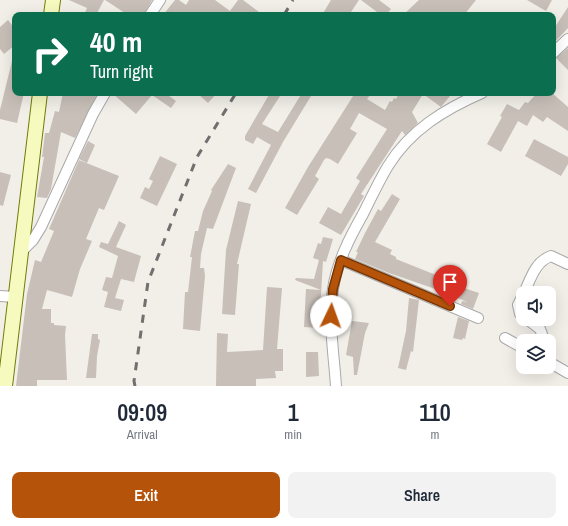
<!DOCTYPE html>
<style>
body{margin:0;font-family:"Archivo Narrow",sans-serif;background:#f2f2f3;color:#1f2937;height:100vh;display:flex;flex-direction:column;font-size:15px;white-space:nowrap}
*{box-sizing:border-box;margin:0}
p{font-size:13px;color:#747a83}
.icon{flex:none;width:22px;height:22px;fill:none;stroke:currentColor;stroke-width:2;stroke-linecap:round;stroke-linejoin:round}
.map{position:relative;height:386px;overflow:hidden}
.drawer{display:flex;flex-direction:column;background:#fff;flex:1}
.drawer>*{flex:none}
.guide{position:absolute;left:12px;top:12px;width:544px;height:84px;border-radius:8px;box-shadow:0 4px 16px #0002;background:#0b6e4f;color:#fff;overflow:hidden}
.buttons{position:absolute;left:516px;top:286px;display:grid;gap:8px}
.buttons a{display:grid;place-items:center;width:40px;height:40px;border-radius:8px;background:#fff;box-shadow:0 4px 16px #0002;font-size:20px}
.pin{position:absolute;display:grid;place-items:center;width:34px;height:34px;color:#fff;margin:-41px -17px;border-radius:50% 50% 50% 0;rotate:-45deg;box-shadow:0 0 4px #0007}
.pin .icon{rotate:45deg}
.me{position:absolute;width:44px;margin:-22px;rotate:3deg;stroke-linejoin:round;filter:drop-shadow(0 0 3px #0008)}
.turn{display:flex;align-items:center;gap:14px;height:84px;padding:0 12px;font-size:18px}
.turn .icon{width:52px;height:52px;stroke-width:2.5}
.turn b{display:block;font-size:28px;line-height:34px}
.eta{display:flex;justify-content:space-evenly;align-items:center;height:68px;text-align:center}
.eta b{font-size:24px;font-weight:600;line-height:28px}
.cta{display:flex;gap:8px;margin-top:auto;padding:8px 12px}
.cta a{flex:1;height:46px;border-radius:8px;background:#b45309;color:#fff;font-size:16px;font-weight:600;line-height:46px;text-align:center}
.cta a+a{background:#f2f2f3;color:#1f2937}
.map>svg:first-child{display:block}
.building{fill:#c7bfb8}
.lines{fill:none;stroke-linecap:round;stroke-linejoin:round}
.street-casing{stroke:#a9a9a9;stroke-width:12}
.secondary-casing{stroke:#707d05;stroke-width:16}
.street{stroke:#fff;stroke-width:10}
.secondary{stroke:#f7fabf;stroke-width:14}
.rail{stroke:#707070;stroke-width:3;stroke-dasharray:8 8;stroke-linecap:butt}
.route-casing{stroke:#753606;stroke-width:10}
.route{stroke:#b45309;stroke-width:7}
</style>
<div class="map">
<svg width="568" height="386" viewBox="0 0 568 386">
<rect width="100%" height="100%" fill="#f2efe9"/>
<path class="building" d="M69,0H104L96,15H84L87,8Z
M105,0H152L144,15H128Z
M175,0H179L186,5L189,0H215L230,11L238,0H243L263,15H163Z
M331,0H359L349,15H322Z
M361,0H379L391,9L386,15H381Z
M419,0H476L464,15H403Z
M527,0H552L546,11Z
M568,7V28L553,44V30Z
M8,20L15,29V45L4,54L0,49V27Z
M568,48V70L556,58Z
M12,61L15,62V93H24L17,123L0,119V110Z
M63,93H98L75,138L61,132L51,189L47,198L37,197L44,157H42L45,133H49L55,111L59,112Z
M112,93H165L176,101L171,108L152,95L136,114Z
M197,93H217L208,103Z
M270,93H282L262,124L278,132L302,93L311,96L283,142L256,193L248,189L271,145L257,137L253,144L245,140V136Z
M355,93H372L367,99L385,110L390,101L392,102L394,98L396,99L399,93H445L450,96L441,107L423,94L412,112L418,123L405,135L402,131L361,194L364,196L341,235L319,223L328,207L341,214L360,181L356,178L387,129L359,113L350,129L357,133L338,164L330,159L326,158L324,160L315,176L319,179L297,215L285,208L308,167Z
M537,93H552L568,107V131L547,117L543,122L533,115L527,126L518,121L501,152L487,144L502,117L500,116L507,104L519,110L525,102L528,103Z
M534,139L568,157V164L561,176L525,156Z
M88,141L95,145L87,163L79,159Z
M160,156L177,164L157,206L140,198L145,187L149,189L153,181L149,179Z
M79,160L119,176L104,210L99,208L86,239L92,241L80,269L72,297L47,290L42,309H51V323H54V325L66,326L65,335L67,380H37V386H16L27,294L35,260L41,262L54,231L49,229Z
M228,164L236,168L213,229L207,228L201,254L200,268H204L205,276L200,331L183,329L185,292H188L192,257H190L195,231H198L203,211L212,191L211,190Z
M0,172L11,175L3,206L0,205Z
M392,194L400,199L375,242L392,250L390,254L396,257V259L441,277L440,280L479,293L473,309L461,304L462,301L467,302L444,292L389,273L355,259L358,252H356L365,233L378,209L381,211Z
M238,201L251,204L237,264H239L235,315L222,314L226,250Z
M119,221L126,225L116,247L141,256L134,282L121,279L115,298L124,300L121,311L104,307L108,292L102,290L106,277L112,278L118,256L99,247L101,242L108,244Z
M323,237L333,239L326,262L323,261L319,328L304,327L306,289L321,290L295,280L296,278L314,279L319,260L313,258L318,243L321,244Z
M267,287L282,288L277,349H283V371H275L276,378L256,379V386H216L217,333L228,334L227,352L263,350Z
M409,298L419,300L413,352L411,351L406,370L398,368L406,331Z
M458,317L469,321L465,339L463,338L462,340L453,338Z
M352,321L369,323L365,333L357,375H354L353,357L346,355Z
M92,334H98V339L100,340L97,356L96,378H86Z
M306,352H318L319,376L306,377Z"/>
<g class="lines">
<defs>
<path id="street" d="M150,15L160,0
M553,53L568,39
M22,251L33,240L41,227L93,114L105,93
M341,260L478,318
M524,293C531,278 535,262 551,256L568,264
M523,295L518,305L520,314L523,316
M0,296L15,297
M527,319L540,329L542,334L538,341
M505,338L523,348
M549,362L568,373
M336,386C334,355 328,321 333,289C337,262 350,237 363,214C371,198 379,181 388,166C410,130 445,109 482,93"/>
<path id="secondary" d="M51,15L53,0
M5,386L40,93"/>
</defs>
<use href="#street" class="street-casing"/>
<use href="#secondary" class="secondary-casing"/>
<use href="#street" class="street"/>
<use href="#secondary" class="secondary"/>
<path class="rail" d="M284,15L293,0
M135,386L134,381L148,282L197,157L236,93"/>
</g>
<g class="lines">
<defs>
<path id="route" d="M331,316L333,289L341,260L450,306"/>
</defs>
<use href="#route" class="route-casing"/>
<use href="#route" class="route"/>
</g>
</svg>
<div class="buttons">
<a><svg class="icon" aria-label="sound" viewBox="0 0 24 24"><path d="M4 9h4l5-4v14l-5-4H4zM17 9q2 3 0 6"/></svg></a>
<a><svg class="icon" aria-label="layers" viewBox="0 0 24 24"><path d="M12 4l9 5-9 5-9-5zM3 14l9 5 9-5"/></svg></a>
</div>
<div class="pin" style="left:450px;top:306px;background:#d93025"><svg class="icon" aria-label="arrive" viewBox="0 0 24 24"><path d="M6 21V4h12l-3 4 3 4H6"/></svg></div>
<svg class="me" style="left:331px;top:316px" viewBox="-20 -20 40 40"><circle r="19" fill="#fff"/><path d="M0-13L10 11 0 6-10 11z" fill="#b45309"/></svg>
<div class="guide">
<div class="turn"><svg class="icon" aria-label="right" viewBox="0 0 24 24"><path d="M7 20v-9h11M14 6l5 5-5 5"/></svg><div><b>40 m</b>Turn right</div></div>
</div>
</div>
<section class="drawer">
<div class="eta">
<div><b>09:09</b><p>Arrival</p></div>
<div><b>1</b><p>min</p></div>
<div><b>110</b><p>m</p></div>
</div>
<div class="cta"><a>Exit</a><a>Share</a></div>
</section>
